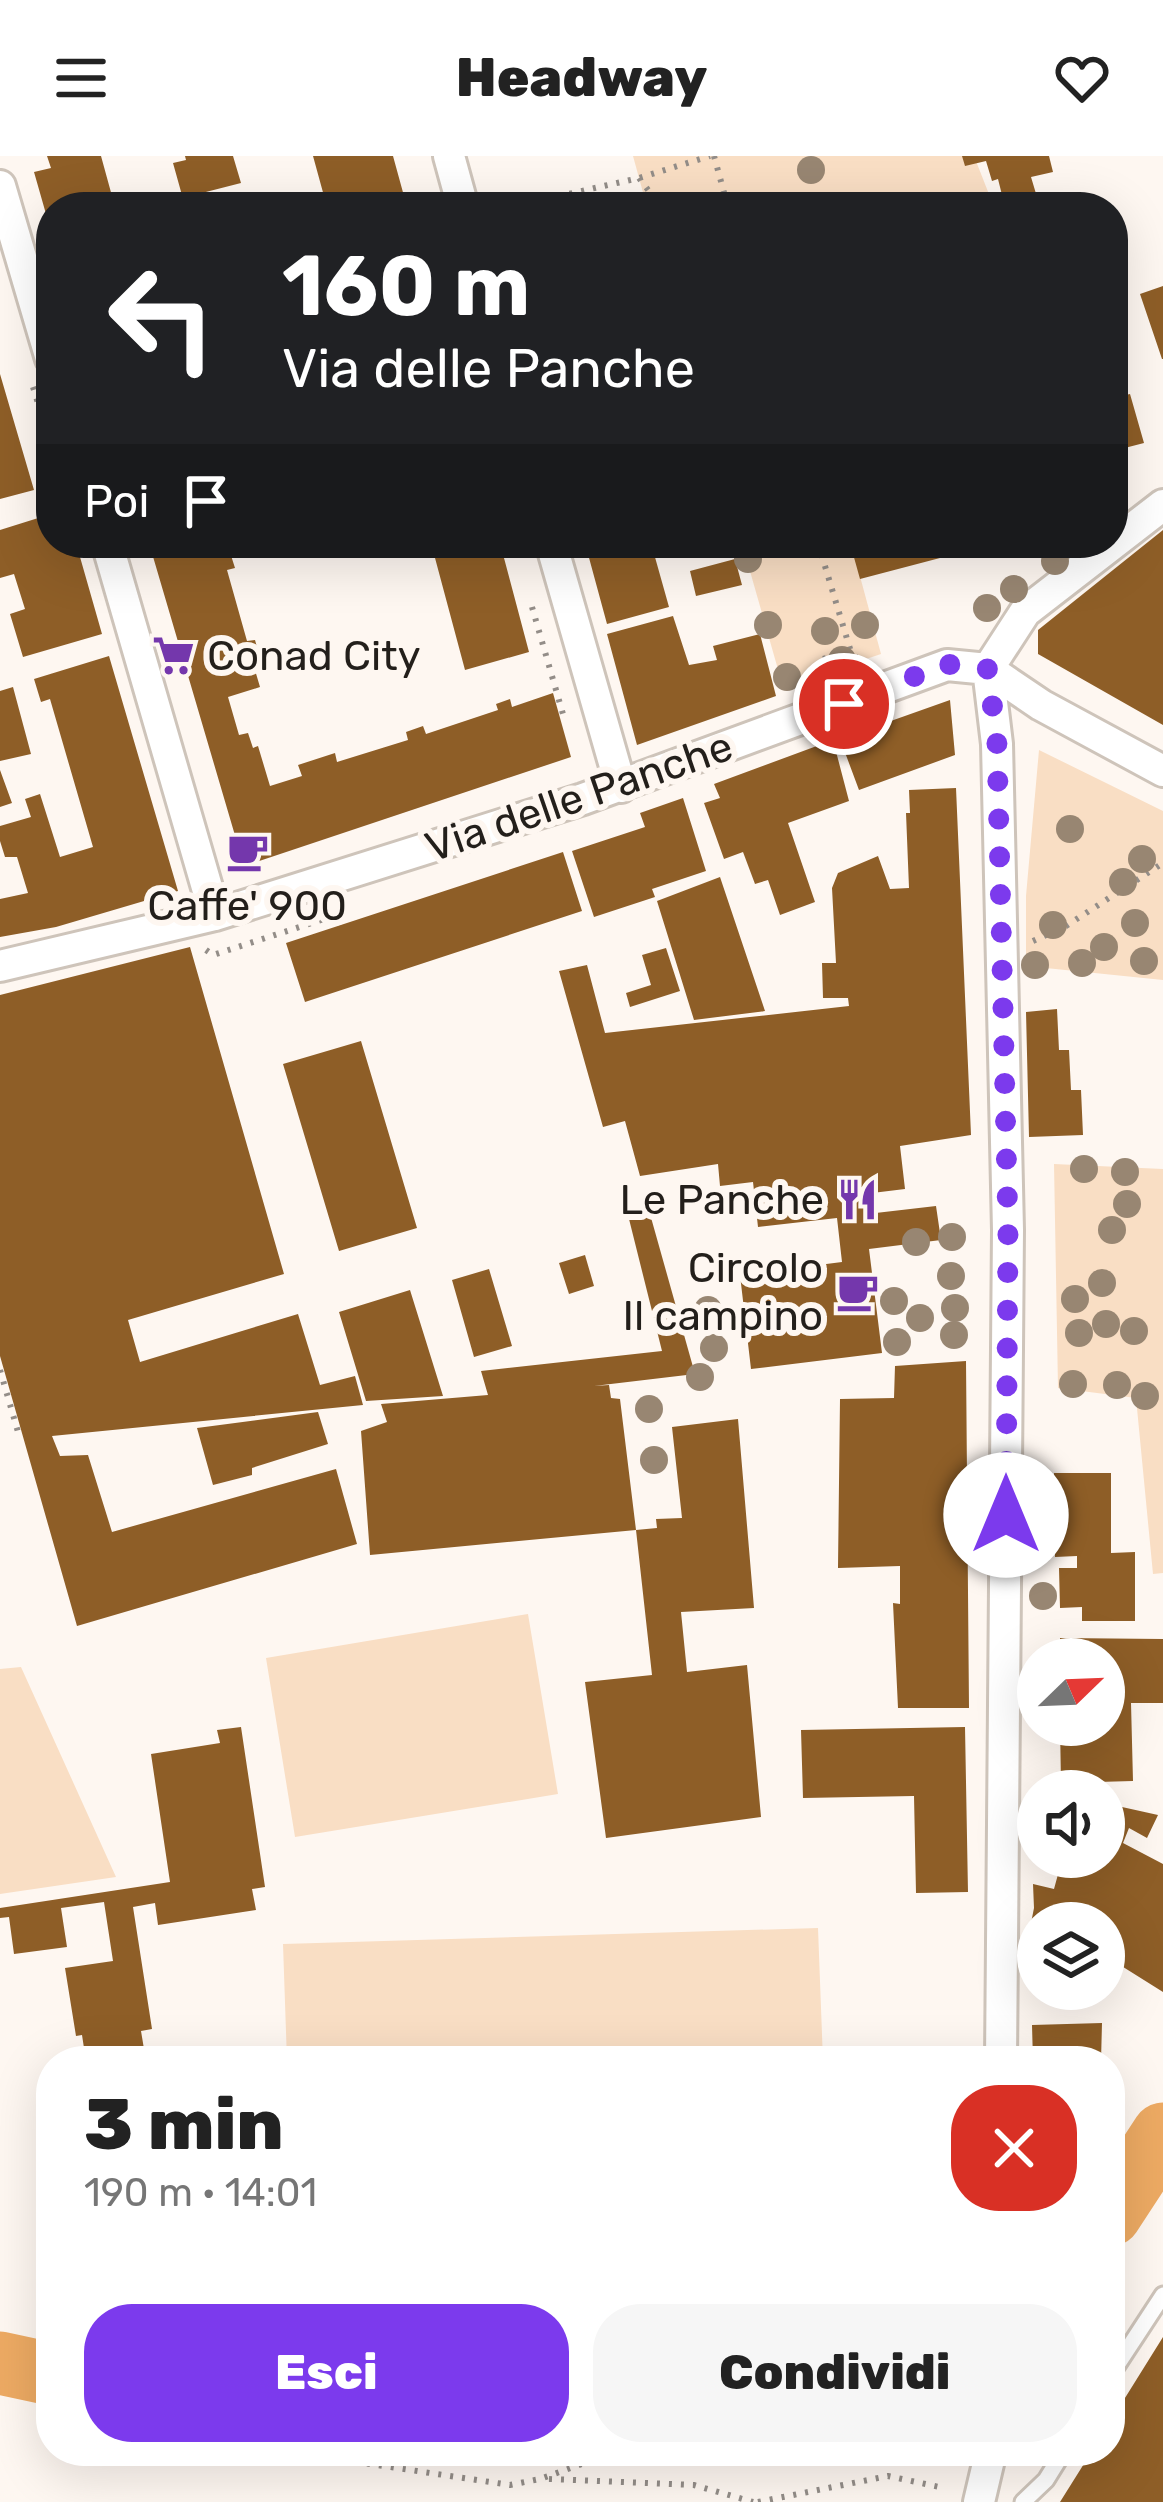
<!DOCTYPE html>
<html lang="it">
<meta charset="utf-8">
<style>
body{margin:0;font-family:Rubik,sans-serif;background:#f6f6f6;color:#222;height:100vh;display:flex;flex-direction:column;font-size:45px;white-space:nowrap}
*{box-sizing:border-box;margin:0}
p{font-size:39px;color:#767676}
.icon{flex:none;width:66px;height:66px;fill:none;stroke:currentColor;stroke-width:2;stroke-linecap:round;stroke-linejoin:round}
.map{position:relative;flex:1;overflow:hidden}
.drawer{position:absolute;left:36px;top:1890px;width:1089px;height:420px;display:flex;flex-direction:column;background:#fff;border-radius:48px;box-shadow:0 12px 48px #0002}
.drawer>*{flex:none}
.hud{position:absolute;left:36px;top:36px;width:1092px;height:366px;border-radius:48px;box-shadow:0 12px 48px #0002;background:#202124;color:#fff;overflow:hidden}
.needle{width:78px;rotate:67deg}
.controls{position:absolute;left:1017px;top:1482px;display:grid;gap:24px}
.controls a{display:grid;place-items:center;width:108px;height:108px;border-radius:50%;background:#fff;box-shadow:0 12px 48px #0002;font-size:60px}
.pin{position:absolute;display:grid;place-items:center;width:102px;height:102px;color:#fff;margin:-51px;border:6px solid #fff;border-radius:50%;box-shadow:0 3px 12px #0007}
.me{position:absolute;width:132px;margin:-66px;rotate:0deg;stroke-linejoin:round;filter:drop-shadow(0 0 9px #0008)}
.turn{display:flex;align-items:center;gap:42px;height:252px;padding:0 48px;font-size:54px}
.turn .icon{width:156px;height:156px;stroke-width:2.5}
.turn b{display:block;font-size:84px;line-height:102px}
.then{display:flex;align-items:center;height:114px;padding:0 48px;background:#0003;gap:24px;font-size:45px}
.round{display:grid;place-items:center;flex:none;width:126px;height:126px;border-radius:48px;background:#f6f6f6}
.headline{display:flex;align-items:center;justify-content:space-between;height:204px;padding:0 48px}
h1{font-size:72px;font-weight:800;line-height:90px}
.primary-button{display:flex;gap:24px;margin-top:auto;padding:24px 48px}
.primary-button a{flex:1;height:138px;border-radius:48px;background:#7c3aed;color:#fff;font-size:48px;font-weight:800;line-height:138px;text-align:center}
.primary-button a+a{background:#f6f6f6;color:#222}
header{display:flex;justify-content:space-between;align-items:center;height:156px;padding:0 48px;background:#fff;font-size:54px;font-weight:800}
.map>svg:first-child{display:block}
.green{fill:#f9dec4}
.lines{fill:none;stroke-linecap:round;stroke-linejoin:round}
.river{stroke:#edaa63;stroke-width:63}
.building{fill:#8e5e27}
.lane-casing{stroke:#cec4ba;stroke-width:21}
.street-casing{stroke:#cec4ba;stroke-width:36}
.path{stroke:#938d88;stroke-width:6;stroke-dasharray:3 9;stroke-linecap:butt}
.lane{stroke:#fff;stroke-width:15}
.street{stroke:#fff;stroke-width:30}
.tree{fill:#988672}
.route{stroke:#7c3aed;stroke-width:21;stroke-dasharray:0 37.8}
.labels{text-anchor:middle;dominant-baseline:central;stroke-width:12;stroke-linejoin:round;paint-order:stroke}
.poi-label{font-size:42px;fill:#231f1b;stroke:#fef7f1;text-anchor:end}
.street-label{font-size:42px;fill:#231f1b;stroke:#fef7f1}
</style>
<header><svg class="icon" aria-label="menu" viewBox="0 0 24 24"><path d="M4 6h16M4 12h16M4 18h16"/></svg>Headway<svg class="icon" aria-label="heart" viewBox="0 0 24 24"><path d="M12 20l-8-8c-3-5 5-10 8-4 3-6 11-1 8 4z"/></svg></header>
<div class="map">
<svg width="1163" height="2346" viewBox="0 0 1163 2346">
<rect width="100%" height="100%" fill="#fef7f1"/>
<path class="green" d="M633,0H974L994,51H647Z
M742,387H851L881,498L783,531Z
M1039,594L1163,655V824L1026,810V740Z
M1054,1008L1163,1013V1417L1153,1418L1136,1242L1058,1232Z
M528,1458L558,1638L295,1681L266,1502Z
M21,1511L116,1721L0,1738V1513Z
M818,1772L823,1905H287L283,1788Z"/>
<g class="lines">
<path class="river" d="M1110,2059L1163,1978
M0,2207L51,2218"/>
</g>
<path class="building" d="M47,0H101L115,51H51L50,72L34,16L51,12Z
M185,0H233L241,27L198,38L200,46L185,50L173,7L186,4Z
M313,0H393L407,51H327Z
M962,0H1049L1053,16L1031,21L1040,51H1005L998,23L992,25L986,5L965,10Z
M1163,130V203H1162L1140,138Z
M0,218L34,334L0,343Z
M1130,238L1144,287L1113,295V242Z
M51,358V387H76L102,478L23,501L10,458L25,453L14,418L0,422V374Z
M1163,374V569L1038,498V474Z
M149,387H218L220,393L228,390L235,412L227,414L247,485L255,484L260,502L252,504L260,531L228,541L239,579L248,577L253,592L258,590L270,630L302,620L298,609L335,597L337,606L408,584L406,576L423,570L426,578L498,554L496,548L510,543L512,551L553,537L571,601L244,710Z
M431,387H500L529,496L465,514Z
M585,387H651L669,451L607,468Z
M850,387H936L940,402L860,423Z
M735,403L742,429L696,440L690,415Z
M673,460L689,509L717,504L713,490L760,478L776,540L637,589L607,478Z
M109,500L178,735L56,771L0,781V743L28,737L17,701H5L0,685V670L31,661L25,643L40,638L60,701L93,691L50,543L41,546L34,523Z
M13,531L31,598L0,605V535Z
M950,544L955,599L859,634L840,583Z
M833,584L849,645L788,667L815,746L780,759L768,724L755,728L743,696L724,703L704,647L720,642L714,628Z
M0,614L12,647L0,651Z
M956,632L971,979L900,990L905,1033L864,1038L867,1058L936,1050L941,1084L869,1093L882,1197L751,1213L740,1119L842,1106L837,1062L758,1071L753,1026L720,1030L718,1008L640,1020L625,965L603,971L559,815L587,809L605,877L849,850L848,842H823L822,807H836L832,732L838,717L878,700L890,733L909,732L906,657H910L909,634Z
M683,642L706,715L652,733L655,741L594,761L572,695L645,671L640,657Z
M563,696L582,755L305,846L286,787Z
M720,721L765,855L694,864L657,745Z
M190,791L284,1118L128,1164L140,1206L298,1158L320,1229L355,1220L363,1249L52,1280L60,1300L88,1299L112,1376L336,1313L357,1388L77,1470L0,1200V839Z
M666,792L680,835L630,851L626,837L651,829L642,799Z
M1057,853L1059,894H1069L1071,934H1081L1083,979L1029,981L1026,856Z
M361,885L417,1072L339,1095L283,908Z
M650,1058L695,1218L594,1230L609,1229L611,1242L620,1243L636,1374L657,1372L656,1363L682,1362L672,1271L738,1263L754,1452L681,1456L687,1516L747,1509L761,1661L606,1682L585,1526L652,1519L636,1374L370,1399L361,1275L387,1266L381,1248L488,1239L481,1215L662,1195L629,1063Z
M585,1099L594,1130L569,1138L559,1107Z
M489,1113L512,1190L474,1201L452,1124Z
M410,1134L443,1240L366,1245L339,1156Z
M966,1205L969,1552H898L893,1447L900,1448V1410L838,1412L840,1243L894,1242L895,1210Z
M318,1256L328,1288L252,1312V1319L213,1329L197,1272Z
M1054,1317H1111V1397L1135,1396V1465H1082V1451L1060,1452L1059,1412H1077V1400L1055,1401Z
M1060,1482L1163,1483V1547H1131L1133,1625L1061,1627L1060,1569H1104V1503H1060Z
M241,1571L265,1731L252,1733L256,1754L158,1769L155,1747L133,1751L152,1873L141,1875L146,1905H86L82,1879L76,1880L65,1812L113,1805L104,1746L61,1752L67,1791L14,1798L9,1761L0,1762V1752L170,1726L151,1598L220,1587L217,1574Z
M965,1571L968,1736L916,1737L914,1640L803,1642L801,1574Z
M1104,1647L1158,1659L1147,1682L1129,1672L1123,1687L1163,1708V1836L1104,1799V1767H1038V1807L1024,1802L1034,1752L1033,1728L1054,1733L1060,1711L1074,1720L1083,1701H1104Z
M1102,1867L1101,1905H1033L1032,1869Z
M1163,2181V2346H1060L1092,2295H1110V2266Z"/>
<g class="lines">
<defs>
<path id="lane" d="M1110,2220L1163,2139
M1023,2346L1046,2324L1064,2295"/>
<path id="street" d="M449,0L463,51
M0,30L51,203
M107,387L215,759
M551,387L621,631
M988,513L997,588L1008,1074L1001,1905
M988,513L1025,456L1163,349
M0,810L215,759L583,643L947,509L988,513L1041,549L1163,615
M979,2346L991,2295"/>
</defs>
<use href="#lane" class="lane-casing"/>
<use href="#street" class="street-casing"/>
<path class="path" d="M714,0L728,51
M639,22L661,51
M511,51L639,22L710,0
M33,231L51,290
M818,387L851,496L863,508
M532,451L565,565
M823,503L851,496
M1033,785L1066,770L1163,707
M206,794L213,799L352,754
M0,1214L18,1276
M284,2295L510,2329L540,2323L618,2295
M549,2323L694,2329L753,2346
M758,2346L888,2320L944,2332"/>
<use href="#lane" class="lane"/>
<use href="#street" class="street"/>
</g>
<g class="tree">
<circle cx="811" cy="14" r="14"/>
<circle cx="748" cy="403" r="14"/>
<circle cx="1055" cy="405" r="14"/>
<circle cx="1014" cy="433" r="14"/>
<circle cx="987" cy="452" r="14"/>
<circle cx="768" cy="469" r="14"/>
<circle cx="865" cy="469" r="14"/>
<circle cx="825" cy="475" r="14"/>
<circle cx="842" cy="504" r="14"/>
<circle cx="787" cy="521" r="14"/>
<circle cx="1070" cy="673" r="14"/>
<circle cx="1142" cy="703" r="14"/>
<circle cx="1123" cy="726" r="14"/>
<circle cx="1135" cy="767" r="14"/>
<circle cx="1053" cy="769" r="14"/>
<circle cx="1104" cy="791" r="14"/>
<circle cx="1144" cy="805" r="14"/>
<circle cx="1082" cy="807" r="14"/>
<circle cx="1035" cy="809" r="14"/>
<circle cx="1084" cy="1013" r="14"/>
<circle cx="1125" cy="1016" r="14"/>
<circle cx="1127" cy="1048" r="14"/>
<circle cx="1112" cy="1074" r="14"/>
<circle cx="952" cy="1081" r="14"/>
<circle cx="916" cy="1086" r="14"/>
<circle cx="951" cy="1120" r="14"/>
<circle cx="1102" cy="1127" r="14"/>
<circle cx="1075" cy="1143" r="14"/>
<circle cx="894" cy="1145" r="14"/>
<circle cx="955" cy="1152" r="14"/>
<circle cx="708" cy="1154" r="14"/>
<circle cx="920" cy="1162" r="14"/>
<circle cx="1106" cy="1168" r="14"/>
<circle cx="1134" cy="1175" r="14"/>
<circle cx="1079" cy="1177" r="14"/>
<circle cx="954" cy="1179" r="14"/>
<circle cx="897" cy="1186" r="14"/>
<circle cx="714" cy="1192" r="14"/>
<circle cx="700" cy="1221" r="14"/>
<circle cx="1073" cy="1228" r="14"/>
<circle cx="1117" cy="1229" r="14"/>
<circle cx="1145" cy="1240" r="14"/>
<circle cx="649" cy="1253" r="14"/>
<circle cx="654" cy="1304" r="14"/>
<circle cx="1043" cy="1440" r="14"/>
</g>
<g class="lines">
<path class="route" d="M844,548L946,508L988,513L997,588L1008,1074L1006,1359"/>
</g>
<defs>
<symbol id="supermarket-bare" viewBox="-9 -9 18 18"><path d="M-6-5.5h2.5l.6 2H6L4.5 2H-2.5L-4.4-4H-6ZM-1.5 3.2a1.3 1.3 0 1 0 .1 0ZM3 3.2a1.3 1.3 0 1 0 .1 0Z" fill="#7437ac" stroke="#fef7f1" stroke-width="2.5" paint-order="stroke"/></symbol>
<symbol id="cafe-bare" viewBox="-9 -9 18 18"><path d="M-5.5-4.5H6V0H3Q3 3.5 0 3.5H-2.5Q-5.5 3.5-5.5 0ZM3-3.2v2h1.7v-2ZM-6 4.5H4V6H-6Z" fill="#7437ac" stroke="#fef7f1" stroke-width="2.5" paint-order="stroke"/></symbol>
<symbol id="restaurant-bare" viewBox="-9 -9 18 18"><path d="M-5-6h1v4h1v-4h1v4h1v-4h1v5L-1.5 .5V6h-2V.5L-5-1ZM5-6V6H3V1.5H1.5Q1.5-4 5-6Z" fill="#7437ac" stroke="#fef7f1" stroke-width="2.5" paint-order="stroke"/></symbol>
</defs>
<g fill-rule="evenodd">
<use href="#supermarket-bare" x="144" y="470" width="59" height="59"/>
<use href="#cafe-bare" x="218" y="666" width="59" height="59"/>
<use href="#restaurant-bare" x="828" y="1014" width="59" height="59"/>
<use href="#cafe-bare" x="828" y="1106" width="59" height="59"/>
</g>
<g class="labels">
<g class="poi-label">
<text x="207" y="500" text-anchor="start">Conad City</text>
<text x="247" y="750" text-anchor="middle">Caffe' 900</text>
<text x="824" y="1044">Le Panche</text>
<text x="823" y="1112">Circolo<tspan x="823" dy="48">Il campino</tspan></text>
</g>
<g class="street-label">
<text transform="translate(579 641) rotate(-19)">Via delle Panche</text>
</g>
</g>
</svg>
<div class="controls">
<a><svg class="needle" viewBox="-14 -14 28 28"><path d="M0-13l5 13h-10z" fill="#e53935"/><path d="M0 13l5-13h-10z" fill="#767676"/></svg></a>
<a><svg class="icon" aria-label="sound" viewBox="0 0 24 24"><path d="M4 9h4l5-4v14l-5-4H4zM17 9q2 3 0 6"/></svg></a>
<a><svg class="icon" aria-label="layers" viewBox="0 0 24 24"><path d="M12 4l9 5-9 5-9-5zM3 14l9 5 9-5"/></svg></a>
</div>
<div class="pin" style="left:844px;top:548px;background:#d93025"><svg class="icon" aria-label="arrive" viewBox="0 0 24 24"><path d="M6 21V4h12l-3 4 3 4H6"/></svg></div>
<svg class="me" style="left:1006px;top:1359px" viewBox="-20 -20 40 40"><circle r="19" fill="#fff"/><path d="M0-13L10 11 0 6-10 11z" fill="#7c3aed"/></svg>
<div class="hud">
<div class="turn"><svg class="icon" aria-label="left" viewBox="0 0 24 24"><path d="M17 20v-9H6M10 6l-5 5 5 5"/></svg><div><b>160 m</b>Via delle Panche</div></div>
<div class="then">Poi<svg class="icon" aria-label="arrive" viewBox="0 0 24 24"><path d="M6 21V4h12l-3 4 3 4H6"/></svg></div>
</div>
<section class="drawer">
<div class="headline"><div><h1>3 min</h1><p>190 m · 14:01</p></div><a class="round" style="background:#d93025;color:#fff"><svg class="icon" aria-label="close" viewBox="0 0 24 24"><path d="M6 6l12 12M18 6L6 18"/></svg></a></div>
<div class="primary-button"><a>Esci</a><a>Condividi</a></div>
</section>
</div>
